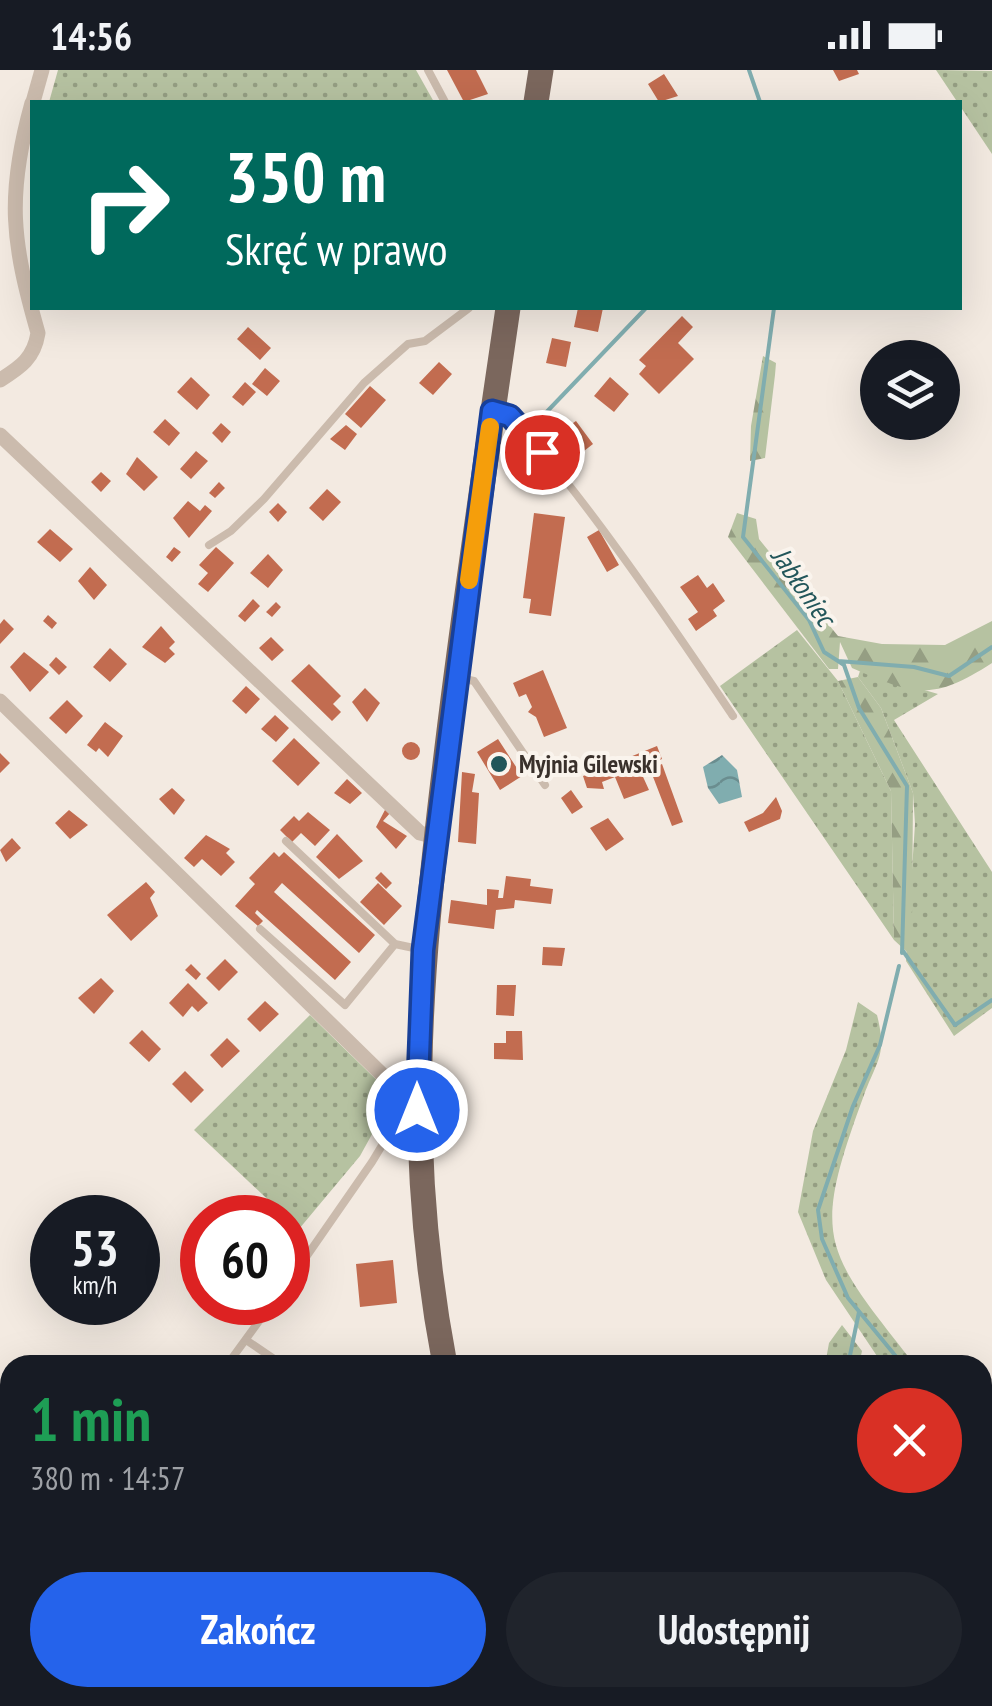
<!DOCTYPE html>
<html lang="pl">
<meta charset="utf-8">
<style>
body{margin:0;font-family:"PT Sans Narrow",sans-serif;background:#20242c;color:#f1f3f6;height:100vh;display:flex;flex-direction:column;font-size:38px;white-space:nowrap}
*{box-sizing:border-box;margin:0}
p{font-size:32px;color:#9ea1a6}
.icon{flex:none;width:55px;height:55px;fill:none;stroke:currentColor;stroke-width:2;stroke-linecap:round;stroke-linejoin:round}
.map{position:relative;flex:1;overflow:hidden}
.details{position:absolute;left:0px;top:1285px;width:992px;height:352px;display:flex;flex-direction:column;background:#171b24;border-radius:30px 30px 0 0;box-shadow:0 10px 40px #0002}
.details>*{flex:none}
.banner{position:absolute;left:30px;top:30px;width:932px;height:210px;border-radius:0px;box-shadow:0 10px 40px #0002;background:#00695c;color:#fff;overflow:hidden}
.fabs{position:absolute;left:860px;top:270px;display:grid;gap:20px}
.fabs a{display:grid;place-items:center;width:100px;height:100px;border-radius:50%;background:#171b24;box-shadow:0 10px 40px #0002;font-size:50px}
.speed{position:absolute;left:30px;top:1125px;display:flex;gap:20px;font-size:50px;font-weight:700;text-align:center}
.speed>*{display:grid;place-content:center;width:130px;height:130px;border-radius:50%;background:#171b24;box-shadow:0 10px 40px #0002;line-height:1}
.speed small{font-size:25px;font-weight:400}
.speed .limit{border:15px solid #d22;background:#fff;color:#111}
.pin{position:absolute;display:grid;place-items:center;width:85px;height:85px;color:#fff;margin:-42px;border:5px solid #fff;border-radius:50%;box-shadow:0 2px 10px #0007}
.me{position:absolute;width:110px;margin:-55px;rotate:0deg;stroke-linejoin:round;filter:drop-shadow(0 0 8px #0008)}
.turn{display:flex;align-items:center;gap:35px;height:210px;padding:0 30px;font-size:45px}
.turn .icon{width:130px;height:130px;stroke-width:2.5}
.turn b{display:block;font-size:70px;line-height:85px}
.round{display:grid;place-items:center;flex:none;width:105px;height:105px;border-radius:52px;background:#20242c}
.summary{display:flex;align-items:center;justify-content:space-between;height:170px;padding:0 30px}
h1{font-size:60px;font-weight:600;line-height:75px;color:#1e9e55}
.cta{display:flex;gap:20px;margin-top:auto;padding:20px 30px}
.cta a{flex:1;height:115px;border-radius:60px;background:#2563eb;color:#fff;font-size:40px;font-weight:600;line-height:115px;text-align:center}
.cta a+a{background:#20242c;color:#f1f3f6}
.status{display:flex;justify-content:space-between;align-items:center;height:70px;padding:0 50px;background:#171b24;direction:ltr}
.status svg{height:28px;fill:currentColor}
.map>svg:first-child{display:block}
.grass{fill:url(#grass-dots)}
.forest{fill:url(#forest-firs)}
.water{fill:url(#water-waves)}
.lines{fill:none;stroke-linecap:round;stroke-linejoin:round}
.stream{stroke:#80adaf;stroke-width:4}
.building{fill:#c26c50}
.service{stroke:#cbbbad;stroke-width:8}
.minor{stroke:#cbbbad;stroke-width:15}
.primary{stroke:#7b675d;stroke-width:25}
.route-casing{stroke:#184099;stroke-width:25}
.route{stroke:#2563eb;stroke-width:18}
.slow{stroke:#f59e0b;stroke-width:18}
.poi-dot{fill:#22565a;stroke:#faf4ed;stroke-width:4}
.labels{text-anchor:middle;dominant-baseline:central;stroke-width:8;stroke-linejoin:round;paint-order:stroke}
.poi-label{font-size:25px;font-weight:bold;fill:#39302b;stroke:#faf4ed;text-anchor:start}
.water-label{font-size:28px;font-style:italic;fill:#22565a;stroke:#faf4ed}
</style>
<div class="status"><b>14:56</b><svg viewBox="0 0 49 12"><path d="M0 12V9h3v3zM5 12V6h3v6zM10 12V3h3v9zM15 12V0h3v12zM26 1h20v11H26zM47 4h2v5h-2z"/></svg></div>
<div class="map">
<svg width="992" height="1636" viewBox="0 0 992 1636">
<defs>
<pattern id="grass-dots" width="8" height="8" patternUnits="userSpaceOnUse" patternTransform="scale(2.5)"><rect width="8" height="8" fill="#b6c2a1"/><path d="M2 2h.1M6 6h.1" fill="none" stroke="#959e83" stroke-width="1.8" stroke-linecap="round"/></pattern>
<pattern id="forest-firs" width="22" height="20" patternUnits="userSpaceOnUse" patternTransform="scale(2.5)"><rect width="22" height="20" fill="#b6c2a1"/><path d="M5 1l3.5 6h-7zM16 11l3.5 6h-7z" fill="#959e83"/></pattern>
<pattern id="water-waves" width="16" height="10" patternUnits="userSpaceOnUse" patternTransform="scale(2.5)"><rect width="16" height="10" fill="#80adaf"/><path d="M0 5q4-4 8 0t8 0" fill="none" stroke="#6a8d8f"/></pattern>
</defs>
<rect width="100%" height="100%" fill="#f3eae1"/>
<path class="grass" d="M58,0H416L434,32H49Z
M936,0L992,1V84Z
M797,560L838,611L891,721L894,870L720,616Z
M860,601L938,624L894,650L992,802V938L954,966L906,891L915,754L913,723L881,638L858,607Z
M858,932L877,945C887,985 878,988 864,1025C811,1170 822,1177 915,1295H883L826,1210L798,1142L813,1061L846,980Z
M310,945L393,1026L360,1086L299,1159L194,1060Z
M842,1255L862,1281L859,1295H825L829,1273Z
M280,1628H493L494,1636H302L303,1630Z"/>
<path class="forest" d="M763,286L776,293L775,305L765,388L750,391L751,356Z
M737,443L756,449L759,469L838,566L882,574L945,575L992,551V593C933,631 916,626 852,598L840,572L838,599H829L728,467Z
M858,607L881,638L913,723L912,857L907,882L894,870L891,721L838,611Z"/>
<path class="water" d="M722,685L737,700L742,727L719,734L708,718L703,697Z"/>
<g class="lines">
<path class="stream" d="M749,0L760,32
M774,238L743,467L809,550L824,582L838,591L914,597L949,606L992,577
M537,352L646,238
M838,591L844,595L859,638L907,716L902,883
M903,881L955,955L992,930
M899,896L880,975L853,1036L818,1140L822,1169L848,1228L903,1295
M848,1295L859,1242
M0,1425L10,1426
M0,1471L10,1473
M905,1628L911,1636"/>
</g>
<path class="building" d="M447,0H476L488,24L464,32Z
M833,0H857L859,4L839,11Z
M664,4L678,26L659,32L648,14Z
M578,238H603L598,262L574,257Z
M682,246L693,257L678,273L694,289L659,324L639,304L646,296L639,290Z
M248,257L271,278L260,290L237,269Z
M552,268L571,272L566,297L546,293Z
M439,292L452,304L433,325L419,313Z
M265,298L280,311L267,326L252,314Z
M191,307L210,325L197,340L177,322Z
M610,307L629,324L614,342L594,326Z
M245,312L256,322L243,336L232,327Z
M370,316L386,330L361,358L345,344Z
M165,349L180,363L169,376L153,362Z
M576,351L593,374L575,388L557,364Z
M221,353L231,362L222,373L212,363Z
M346,355L357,364L345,380L330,369Z
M196,381L208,391L191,409L180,399Z
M137,387L158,407L144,421L126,404Z
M101,402L111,411L101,422L91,412Z
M219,412L225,418L215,428L209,423Z
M327,419L341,432L323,451L309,438Z
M188,431L200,441L205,435L212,441L189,468L173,448Z
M278,433L287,442L278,452L269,442Z
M534,443L565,447L551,546L529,543L531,529L523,528Z
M50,459L73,479L60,492L37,472Z
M599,460L619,495L607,502L587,467Z
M174,477L181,482L172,492L166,487Z
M216,477L234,493L208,522L198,514L208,503L199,495Z
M268,484L283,500L268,518L250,503Z
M90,497L107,515L94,530L78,511Z
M698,505L707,518L713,513L725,531L713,540L717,546L696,561L688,549L698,542L680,517Z
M253,529L260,536L245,552L238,546Z
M276,532L281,537L272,547L266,542Z
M48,545L57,553L52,559L43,551Z
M4,549L14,559L0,574V554Z
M161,556L175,572L169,578L175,584L165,593L142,577Z
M271,567L284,580L272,591L259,578Z
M110,578L127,594L110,612L93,597Z
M24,582L49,602L30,622L10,597Z
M56,587L67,597L59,605L49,595Z
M309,594L341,626L333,634L341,642L332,651L291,611Z
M543,600L567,658L544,667L536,647L528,642L532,637L526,624L519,627L513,613Z
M246,616L260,629L246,644L232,631Z
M365,618L380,633L367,652L352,632Z
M67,630L83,646L66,664L49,648Z
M275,645L289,658L276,672L261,659Z
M105,652L123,666L108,687L99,678L96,682L87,675Z
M294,668L320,693L298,716L272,691Z
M498,669L522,706L500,720L477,682Z
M402 681a9 9 0 1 1 18 0a9 9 0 1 1-18 0Z
M657,676L662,689L639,698L649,720L624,729L615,707L602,712L604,719L587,718L583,706Z
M0,683L10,693L0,703Z
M662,694L683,752L672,756L650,699Z
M462,702L475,704L472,722L479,723L476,774L458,772Z
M347,709L362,723L350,734L334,723Z
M172,718L185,730L174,745L159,729Z
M571,720L583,737L572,744L561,728Z
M776,727L782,741L780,749L749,762L744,752L763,743Z
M386,738L391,742L383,751L407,766L396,779L376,757Z
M69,740L88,755L70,769L55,753Z
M308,742L330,760L315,776L301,763L292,772L280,760L294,746L299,751Z
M608,748L624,769L606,781L590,758Z
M337,764L363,791L339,809L316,787Z
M206,765L230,779L226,783L235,792L221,806L202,789L194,797L184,788Z
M12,768L21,778L6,792L0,780Z
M274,782L279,787L284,782L375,865L359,883L282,813L274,822L351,892L335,910L257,840L255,843L263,851L258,856L235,836L255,814L249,808Z
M381,802L392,813L386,819L375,808Z
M506,806L531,809L530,816L553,819L551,834L515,830L514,838L496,840L494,859L448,853L451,830L487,835V819L499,820L498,828H503Z
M146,812L155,822L150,828L158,846L131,871L107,845Z
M378,813L402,836L384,855L360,832Z
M543,877L565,878L562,896L542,895Z
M225,889L238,902L219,921L206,908Z
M191,894L201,904L196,910L185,900Z
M101,908L114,921L94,944L78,928Z
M188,913L208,933L198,942L192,936L183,947L169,933Z
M497,915H516L514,946L496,945Z
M265,931L279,944L260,962L247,949Z
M142,960L161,979L149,992L129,973Z
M506,961H522L523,990L494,989V973H506Z
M227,968L240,981L222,998L210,985Z
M185,1001L204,1020L191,1033L172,1014Z
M393,1190L397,1233L360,1237L356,1194Z"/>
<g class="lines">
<path class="service" d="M428,0L445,32
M497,342C538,354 700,597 733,646
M209,475L231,461L264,429L364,313L408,274L425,271L469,238
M460,608L474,611L545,715
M286,771L395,874L423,880
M260,859L345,935L395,874
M288,1213L372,1092L404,1039L402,1024
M246,1270L283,1295
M227,1295L273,1232
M131,1636L135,1628"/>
<path class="minor" d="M33,32L42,0
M0,310C21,297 34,288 38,263C12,172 6,126 32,33
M0,365L420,763L436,767
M0,631L402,1024L416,1021
M71,1636L74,1628"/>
<path class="primary" d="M536,32L541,0
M445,1295C404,1081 419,908 445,694C463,541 486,390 508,238
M0,1458L10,1459
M512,1628L514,1636"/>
</g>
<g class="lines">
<defs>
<path id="route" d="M417,1040L423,880L492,341L510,346L542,382"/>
</defs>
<use href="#route" class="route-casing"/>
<use href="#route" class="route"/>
<path class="slow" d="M469,510L490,357"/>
</g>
<circle class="poi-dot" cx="499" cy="694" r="10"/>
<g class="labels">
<g class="poi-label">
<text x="519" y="694">Myjnia Gilewski</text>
</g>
<g class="water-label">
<text transform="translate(804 516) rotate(55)">Jabłoniec</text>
</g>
</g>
</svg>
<div class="fabs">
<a><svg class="icon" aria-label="layers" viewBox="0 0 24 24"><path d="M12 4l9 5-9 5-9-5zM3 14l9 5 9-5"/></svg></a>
</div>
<div class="speed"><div>53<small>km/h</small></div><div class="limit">60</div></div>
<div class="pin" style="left:542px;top:382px;background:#d93025"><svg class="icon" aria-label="arrive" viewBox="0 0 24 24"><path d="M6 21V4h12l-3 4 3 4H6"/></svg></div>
<svg class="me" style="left:417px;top:1040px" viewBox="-20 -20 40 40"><circle r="17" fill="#2563eb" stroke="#fff" stroke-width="3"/><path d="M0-11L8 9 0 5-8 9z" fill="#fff"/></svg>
<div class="banner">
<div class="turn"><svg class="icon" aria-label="right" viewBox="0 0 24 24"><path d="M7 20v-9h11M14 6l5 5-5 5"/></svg><div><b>350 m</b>Skręć w prawo</div></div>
</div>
<section class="details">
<div class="summary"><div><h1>1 min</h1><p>380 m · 14:57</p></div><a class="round" style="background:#d93025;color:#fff"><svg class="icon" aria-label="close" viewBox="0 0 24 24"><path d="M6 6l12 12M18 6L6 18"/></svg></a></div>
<div class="cta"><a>Zakończ</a><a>Udostępnij</a></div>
</section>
</div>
